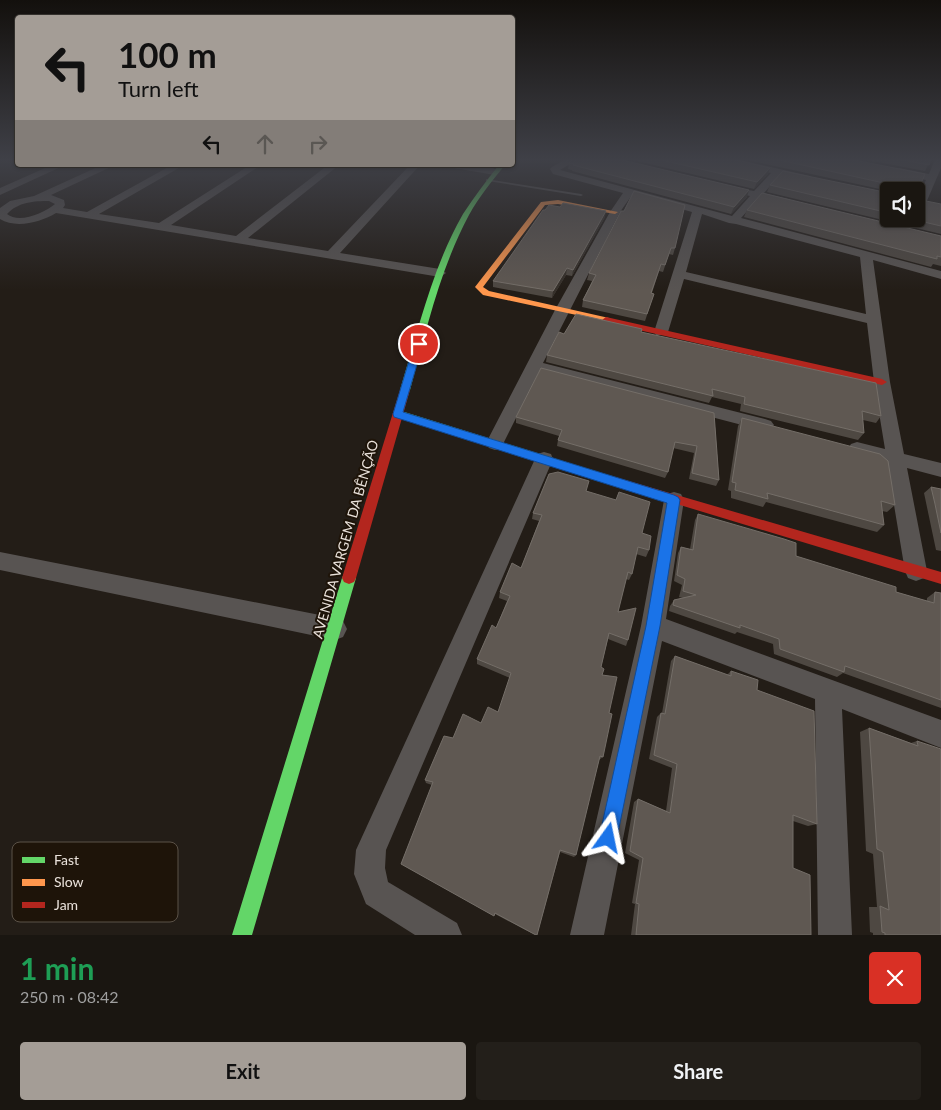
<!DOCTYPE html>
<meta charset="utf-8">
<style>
body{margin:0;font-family:Lato,sans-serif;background:#231f1a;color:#f1f3f6;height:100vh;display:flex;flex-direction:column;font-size:19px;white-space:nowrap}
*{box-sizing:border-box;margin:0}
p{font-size:16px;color:#9f9f9f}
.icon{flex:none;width:28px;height:28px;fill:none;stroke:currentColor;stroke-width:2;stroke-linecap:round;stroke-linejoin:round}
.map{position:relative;height:935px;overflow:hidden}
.panel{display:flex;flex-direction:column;background:#1a1611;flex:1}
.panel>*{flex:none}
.banner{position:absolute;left:15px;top:15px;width:500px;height:152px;border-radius:5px;box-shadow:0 1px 4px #0004,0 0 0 1px #383531;background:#a49d96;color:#111;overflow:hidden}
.fabs{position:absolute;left:880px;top:182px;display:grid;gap:10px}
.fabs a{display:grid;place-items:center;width:45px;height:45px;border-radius:5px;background:#1a1611;box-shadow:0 1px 4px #0004,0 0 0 1px #383531;font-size:25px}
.pin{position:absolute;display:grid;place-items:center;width:42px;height:42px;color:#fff;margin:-21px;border:2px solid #fff;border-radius:50%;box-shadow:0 1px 5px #0007}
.me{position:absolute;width:55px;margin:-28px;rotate:12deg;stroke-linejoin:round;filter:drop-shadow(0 0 4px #0008)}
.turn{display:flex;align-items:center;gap:18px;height:105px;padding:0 20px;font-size:22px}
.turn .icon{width:65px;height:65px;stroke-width:2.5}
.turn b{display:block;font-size:35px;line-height:42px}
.lanes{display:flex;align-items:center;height:48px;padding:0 20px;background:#0003;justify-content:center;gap:25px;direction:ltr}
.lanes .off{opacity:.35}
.round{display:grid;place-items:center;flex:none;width:52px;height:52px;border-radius:5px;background:#231f1a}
.overview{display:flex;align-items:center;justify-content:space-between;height:85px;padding:0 20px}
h1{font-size:30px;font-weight:700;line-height:38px;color:#1e9e55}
.primary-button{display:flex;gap:10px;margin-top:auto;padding:10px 20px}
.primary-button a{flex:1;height:58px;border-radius:5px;background:#a49d96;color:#111;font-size:20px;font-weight:700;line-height:58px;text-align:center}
.primary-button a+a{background:#231f1a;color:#f1f3f6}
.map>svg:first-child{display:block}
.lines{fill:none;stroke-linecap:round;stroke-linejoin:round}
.lane{fill:#585452;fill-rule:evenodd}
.street{fill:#585452;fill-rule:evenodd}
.fast{fill:#63d668;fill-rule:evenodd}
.slow{fill:#ff974d;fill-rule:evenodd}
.jam{fill:#b3261e;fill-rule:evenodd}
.wall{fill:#4e4842}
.shaded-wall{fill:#36302a}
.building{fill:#5f5852;stroke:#746e68}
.route{fill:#1a73e8;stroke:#114b97}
.labels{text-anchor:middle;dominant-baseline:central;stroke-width:4;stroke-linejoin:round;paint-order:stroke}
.street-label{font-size:14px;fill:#eae2db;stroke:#1e1409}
.key{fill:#1e1409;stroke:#5b5248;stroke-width:1}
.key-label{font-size:14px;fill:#eae2db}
</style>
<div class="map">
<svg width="941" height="935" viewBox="0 0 941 935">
<rect width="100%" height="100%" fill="#231d17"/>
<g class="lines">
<path class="lane" d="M486,179L581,194L583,195L581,196L488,181H486Z"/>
<path class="street" d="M566,159H578L560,170L732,216L750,196L719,189V185L754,191L771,173L720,161L718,159H735L810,176L812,178L807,181L780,175L764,193L788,199L789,201L788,203L784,204L759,198L741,218L941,271V279L873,260L890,382L904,454L941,463V477L907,468L927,571L924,578L916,581L908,578L905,571L887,463L851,454L848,449L851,444L857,442L885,449L874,382L867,323L684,279L668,332L666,335H656L654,332L692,212L632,195L620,212L543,363L765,419L771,421L774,425L771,429L765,431L539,372L501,448L495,450L489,448L486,443L555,310L610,212L623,193L553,174L550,169L552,167ZM702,214L729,223L736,224L860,257L866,314L686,272Z
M935,159H941V168L926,203L921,206L917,205L916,202L926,180L896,173L894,171L899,168L929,174Z
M52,165H65L0,195V188Z
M102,165H115L51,195L64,200L65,205L63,208L87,212L172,165H184L99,214L159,223L250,165H261L171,225L236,236L328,165H339L248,238L328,251L410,165H420L340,253L440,269L446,273L440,277L56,213C41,222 16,229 0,219V208L10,201L34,196ZM49,201L55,204C44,213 19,224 7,214C18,202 34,201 49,201Z
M449,165C464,165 488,163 500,172L495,175L454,168Z
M544,452L551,454L553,459L386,850L385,868L388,882L457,923L462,935H415L366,904L354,874L356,850L535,459L537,454Z
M674,492L681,494L684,500L666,619L941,720V748L842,709L852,935H818L815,699L662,641L604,935H570L641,626L664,500L667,494Z
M0,552L335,618L343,621L347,629L343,637L335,640L0,570Z"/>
<path class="fast" d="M499,165H505C492,181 479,197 469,215C440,269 426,331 410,390L405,393L402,392L400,390C418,331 432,268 463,214C474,197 486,181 499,165Z
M398,410L608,475L612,476L614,479L612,482L608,483L394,416L393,414Z
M349,572L354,574L356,578L252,935H232L342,578L344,574Z"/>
<path class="slow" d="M558,200L618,212L615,214L558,204L545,205L483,287L489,291L609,318V322L483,295L475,287L541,202Z"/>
<path class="jam" d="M606,317L882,379L887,382L882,385L603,322L602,320Z
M405,387L410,390L356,578L354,582L349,584L344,582L342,578L400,390Z
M608,475L941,572V584L604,482L602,479L604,476Z"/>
</g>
<path class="wall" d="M629,159H732L770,168L768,174L754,189Z
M743,159H849L916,191H889Z
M862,159H931L925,171Z
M570,160L747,197L731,214L572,171V170L568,169L569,163L570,162Z
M770,185L889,193V219H916L941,204V234L767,192Z
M747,210L941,236V266L933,264L931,267L744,217Z
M621,211L675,248L673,255L669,254L663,272L659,271L652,293L654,294L645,321L582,307L583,300L592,281L587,280L589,273Z
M605,217L572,276L566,275L552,298L493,287V281Z
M641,332L881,416L876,423L863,420L864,433L858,440L740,411L741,404L712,397L709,403L546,362L547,355L564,334Z
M714,413L719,480L716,486L689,479L694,453L673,448L668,472L665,478L557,446L558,440L559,436L516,423V417Z
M742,418L895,505L887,512L882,511L884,525L877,532L766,502L763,507L731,498V491L728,490L738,426Z
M931,487L941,489V551L936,550L924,493Z
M586,491L642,533L649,550L646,557L636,554L632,574L629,580L626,579L618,612L628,640L626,646L608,639L601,667L609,713L603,757L599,760L576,855L574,857L560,852L537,935H535L495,914L494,916L401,864L432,785L426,783L425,780L453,738L481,723L498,712L510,678L477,664V659L496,628L507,601L499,598L500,592L521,568L539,521L532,519L533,513Z
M698,514L796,556L896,592L927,601V598L935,592L941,593V708L843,673L837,677L774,654L773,644L737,632L735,634L669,611L670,606L674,600L683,598L679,597L682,585L674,581L678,553L681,547L690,549L695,520Z
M675,656L727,675L731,671L757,690L817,824L808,826L793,821V868L811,935H631L635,904L632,903L639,860L625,853L634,802L638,799L666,811L672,768L649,759L657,717L661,713H662L671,661Z
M869,728L911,743L917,741L941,935H873V933L870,932L869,907H877L873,854L866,851L860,732Z"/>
<path class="shaded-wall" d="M770,168L768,174L754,189L757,182Z
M749,190L747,197L731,214L734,207Z
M606,211L605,217L572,276L573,270Z
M567,268L566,275L552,298L553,291Z"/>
<path class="building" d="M572,159H618L749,190L734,207L573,165L574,164L569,163L572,160H570Z
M657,159H732L770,168L757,182Z
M775,159H849L925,174L916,196V191H895L893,185Z
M898,159H931L929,165Z
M783,171L889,193V213L770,185Z
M634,191L685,205L675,248H671L665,265L661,264L651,293L654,294L647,314L583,300L596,275L589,273L621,211H624Z
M762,193L941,236V257L937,256V259L747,210Z
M916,199L941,204V226L911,219H916Z
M563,203L606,211L573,270L567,268L553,291L493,281L543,210H545L549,205L560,207Z
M576,314L642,329L641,332L876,383L881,416L862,411L864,433L744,404L745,397L712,389L713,396L547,355L559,332L564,334Z
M541,368L714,413L719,480L692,473L697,446L675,442L668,472L558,440L562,430L516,417Z
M742,418L880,454L888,461L895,505L881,501L884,525L767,493L768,499L735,490L736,483L732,482Z
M558,472L589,481L586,491L616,500L619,492L650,502L642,533L651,536L649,550L638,547L632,574L628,572L618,612L636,608L628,640L609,633L601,667L604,669L602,675L617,677L609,713L612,714L603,757L600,756L576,855L560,850L537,935H536L495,913L494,916L401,864L433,782L425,780L444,736L453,738L463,714L481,723L488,707L498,712L511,673L477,659L492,625L496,628L510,596L500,592L512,563L521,568L542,515L533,513L549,474Z
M931,487L941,489V533L935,504Z
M698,514L784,539L796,543V556L896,587V592L934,603L935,592L941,593V700L845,666L844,672L780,649L779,639L740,625V628L673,605L674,600L696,595L683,591L685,579L677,575L681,547L693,550Z
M675,656L731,676V671L758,680L757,690L814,711L817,824L793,815V868L810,875L811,935H636L639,904L636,903L643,858L630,851L638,799L670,813L677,764L654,755L661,713L665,714Z
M869,728L918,746L917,741L941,749V935H885V933L882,932L880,906L889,910L883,852L877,849Z"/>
<linearGradient id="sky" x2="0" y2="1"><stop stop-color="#13100d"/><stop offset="0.55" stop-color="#3f4047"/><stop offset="1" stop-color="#3f4047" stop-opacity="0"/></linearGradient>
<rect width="941" height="290" fill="url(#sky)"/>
<path class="route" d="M419,341L423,344L403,412L674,495L678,497L680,500L660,626L617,838L614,845L608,848L601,845L599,838L646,626L667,503L394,417L393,414L414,344Z"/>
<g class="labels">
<g class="street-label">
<text transform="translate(345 539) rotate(-74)">AVENIDA VARGEM DA BÊNÇÃO</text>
</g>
</g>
<rect x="12" y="842" width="166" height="80" rx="8" class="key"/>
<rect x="22" y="857" width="23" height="6" fill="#63d668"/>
<rect x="22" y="879" width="23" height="7" fill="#ff974d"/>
<rect x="22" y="902" width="23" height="6" fill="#b3261e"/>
<g class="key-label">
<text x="54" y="865">Fast</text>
<text x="54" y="887">Slow</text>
<text x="54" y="910">Jam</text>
</g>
</svg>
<div class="fabs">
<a><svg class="icon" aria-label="sound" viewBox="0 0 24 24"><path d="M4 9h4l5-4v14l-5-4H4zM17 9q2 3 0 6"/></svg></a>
</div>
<div class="pin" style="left:419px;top:344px;background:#d93025"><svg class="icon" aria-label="arrive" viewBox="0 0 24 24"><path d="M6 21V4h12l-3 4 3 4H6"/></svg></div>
<svg class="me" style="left:608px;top:838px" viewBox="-20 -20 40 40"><path d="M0-17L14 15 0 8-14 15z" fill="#1a73e8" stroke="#fff" stroke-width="4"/></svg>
<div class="banner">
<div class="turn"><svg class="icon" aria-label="left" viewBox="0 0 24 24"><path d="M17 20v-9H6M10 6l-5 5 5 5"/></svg><div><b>100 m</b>Turn left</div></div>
<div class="lanes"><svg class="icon" aria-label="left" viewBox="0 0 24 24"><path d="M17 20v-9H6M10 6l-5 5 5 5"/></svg><svg class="icon off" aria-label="ahead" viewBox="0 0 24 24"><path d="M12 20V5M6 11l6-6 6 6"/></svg><svg class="icon off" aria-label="right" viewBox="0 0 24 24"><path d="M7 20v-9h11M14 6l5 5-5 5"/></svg></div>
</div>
</div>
<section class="panel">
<div class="overview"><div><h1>1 min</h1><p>250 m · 08:42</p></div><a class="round" style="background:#d93025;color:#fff"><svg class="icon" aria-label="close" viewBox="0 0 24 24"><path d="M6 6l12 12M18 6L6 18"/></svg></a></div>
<div class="primary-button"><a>Exit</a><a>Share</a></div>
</section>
